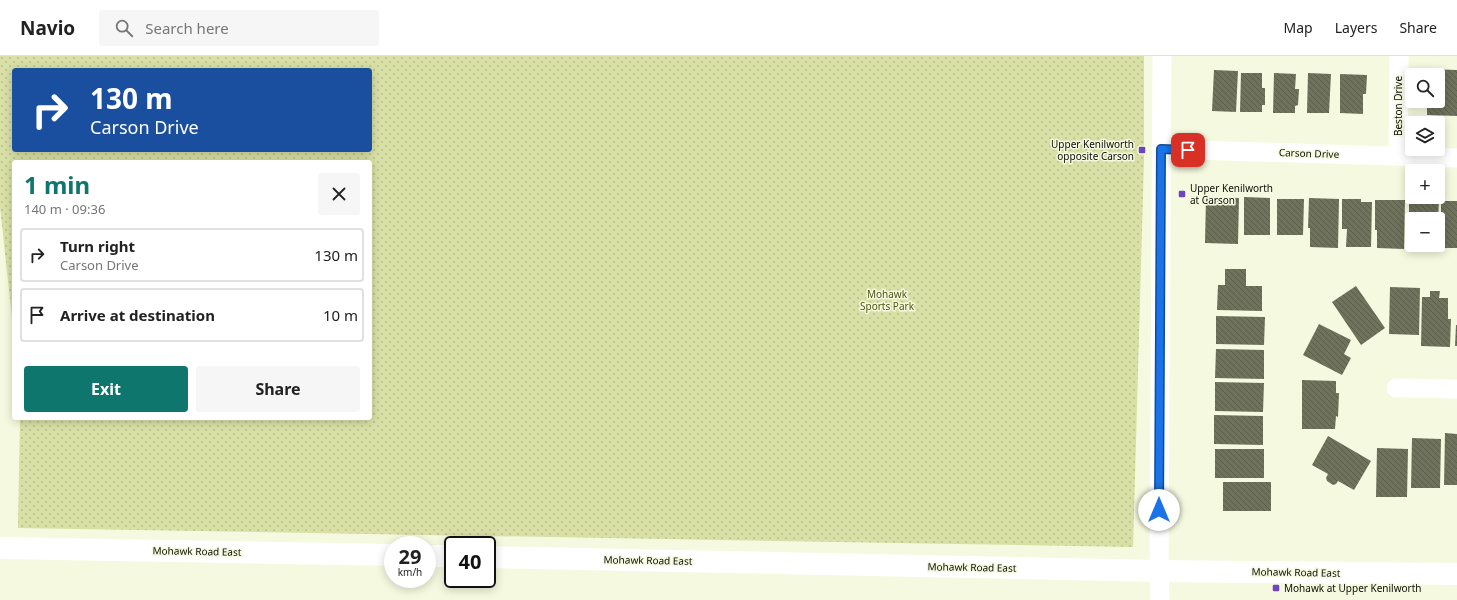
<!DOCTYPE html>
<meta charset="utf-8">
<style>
body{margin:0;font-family:"Noto Sans",sans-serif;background:#f6f6f6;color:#222;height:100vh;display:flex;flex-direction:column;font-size:15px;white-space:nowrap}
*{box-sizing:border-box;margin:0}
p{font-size:13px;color:#767676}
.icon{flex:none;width:22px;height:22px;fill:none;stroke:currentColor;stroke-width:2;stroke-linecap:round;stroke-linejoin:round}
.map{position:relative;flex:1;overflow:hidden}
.sheet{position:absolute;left:12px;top:104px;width:360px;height:260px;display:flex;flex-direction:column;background:#fff;border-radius:4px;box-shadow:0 2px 10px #0003}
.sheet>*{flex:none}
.top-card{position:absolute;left:12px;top:12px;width:360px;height:84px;border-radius:4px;box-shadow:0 2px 10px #0003;background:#1a4fa0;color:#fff;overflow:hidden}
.fabs{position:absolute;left:1405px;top:12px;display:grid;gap:8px}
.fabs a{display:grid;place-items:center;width:40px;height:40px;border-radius:4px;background:#fff;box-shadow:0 2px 10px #0003;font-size:20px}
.speed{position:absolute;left:384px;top:480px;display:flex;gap:8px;font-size:20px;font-weight:700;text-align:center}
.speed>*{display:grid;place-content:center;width:52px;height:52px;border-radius:50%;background:#fff;box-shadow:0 2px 10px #0003;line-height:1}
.speed small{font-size:10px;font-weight:400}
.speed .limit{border:2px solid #111;border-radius:6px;background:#fff;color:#111}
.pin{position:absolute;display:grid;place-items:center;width:34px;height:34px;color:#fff;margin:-17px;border-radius:8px;box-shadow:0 2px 6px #0006}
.me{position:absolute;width:44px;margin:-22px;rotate:0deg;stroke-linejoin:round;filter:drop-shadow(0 0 3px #0008)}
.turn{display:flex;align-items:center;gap:14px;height:84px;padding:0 12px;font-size:18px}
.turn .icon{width:52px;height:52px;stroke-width:2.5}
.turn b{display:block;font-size:28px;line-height:34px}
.round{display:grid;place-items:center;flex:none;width:42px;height:42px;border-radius:4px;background:#f6f6f6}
.head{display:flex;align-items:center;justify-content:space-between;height:68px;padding:0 12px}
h1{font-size:24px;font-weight:700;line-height:30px;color:#0f766e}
.button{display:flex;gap:8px;margin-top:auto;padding:8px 12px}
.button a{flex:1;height:46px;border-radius:4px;background:#0f766e;color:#fff;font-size:16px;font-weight:700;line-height:46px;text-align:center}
.button a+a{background:#f6f6f6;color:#222}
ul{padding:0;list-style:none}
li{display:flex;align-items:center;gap:12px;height:54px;margin:0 8px 6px;padding:0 4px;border:2px solid #e0e0e0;border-radius:4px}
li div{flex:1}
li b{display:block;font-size:15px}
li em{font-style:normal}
header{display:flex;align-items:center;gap:24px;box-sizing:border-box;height:56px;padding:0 20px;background:#fff;border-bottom:1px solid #e0e0e0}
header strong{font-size:19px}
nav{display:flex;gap:22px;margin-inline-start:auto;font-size:14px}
.search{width:280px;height:36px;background:#f6f6f6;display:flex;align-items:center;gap:10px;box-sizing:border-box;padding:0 14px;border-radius:4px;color:#767676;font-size:15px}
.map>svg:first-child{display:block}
.park{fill:url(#park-dots);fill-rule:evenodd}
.building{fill:url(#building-back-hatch)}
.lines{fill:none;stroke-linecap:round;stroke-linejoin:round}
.minor{stroke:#fff;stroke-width:19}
.major{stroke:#fff;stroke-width:22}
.route-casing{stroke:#114b97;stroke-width:10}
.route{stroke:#1a73e8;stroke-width:7}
.poi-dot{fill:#6d45be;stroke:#f5f9df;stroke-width:1.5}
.labels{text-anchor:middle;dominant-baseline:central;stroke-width:3;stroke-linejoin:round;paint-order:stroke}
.street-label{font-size:10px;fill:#0c0d05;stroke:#f5f9df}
.poi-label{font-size:10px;fill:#0c0d05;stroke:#f5f9df;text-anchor:start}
.park-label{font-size:10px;fill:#515611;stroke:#f5f9df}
</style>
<header>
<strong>Navio</strong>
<div class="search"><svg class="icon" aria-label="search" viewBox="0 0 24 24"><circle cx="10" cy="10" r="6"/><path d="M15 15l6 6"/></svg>Search here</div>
<nav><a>Map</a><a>Layers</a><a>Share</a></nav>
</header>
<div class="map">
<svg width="1457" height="544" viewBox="0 0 1457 544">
<defs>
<pattern id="park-dots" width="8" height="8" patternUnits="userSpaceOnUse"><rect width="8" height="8" fill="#d8e0a6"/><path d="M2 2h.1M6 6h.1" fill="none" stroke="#b8bf8d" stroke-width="1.8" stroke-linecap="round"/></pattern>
<pattern id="building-back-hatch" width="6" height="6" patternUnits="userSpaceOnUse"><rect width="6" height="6" fill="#6f735c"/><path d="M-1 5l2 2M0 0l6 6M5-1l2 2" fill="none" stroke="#5a5d4a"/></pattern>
</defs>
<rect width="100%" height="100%" fill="#f5f9df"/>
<path class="park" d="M0,0H1144V103L1133,491L18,472L20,362H370V106H14V280L0,151ZM14,14H370V94H14Z"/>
<path class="building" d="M1428,13L1457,14V60L1427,59V45H1438V19H1428Z
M1214,14L1238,15L1236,56L1212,55Z
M1241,17H1262V32H1265V49H1262V56H1240Z
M1274,17L1296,18L1295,33H1299L1298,49L1295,50V57H1273Z
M1308,17L1331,18L1329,57H1307Z
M1340,18L1367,19L1366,38H1363V58L1340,57Z
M1206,141L1239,142L1238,188L1205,187Z
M1244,141L1270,142V179H1244Z
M1309,142L1339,143L1338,192L1310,191V172H1308Z
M1277,143H1304L1303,179H1277Z
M1342,143H1361V146H1372L1371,191H1346L1347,173H1342Z
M1375,144H1405L1404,193L1377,192V174H1375Z
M1409,144H1439L1438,163H1412V189H1438V193H1409Z
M1441,145H1457V192H1444V173H1441Z
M1225,213H1246V230H1262V255L1217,254L1218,229H1225Z
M1356,230L1385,272L1361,289L1332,246Z
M1390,231L1420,232L1419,279L1389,278Z
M1430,235H1440L1439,242H1448V263H1451L1450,291L1421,290L1422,241H1430Z
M1216,260L1265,261L1264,289L1216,288Z
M1319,268L1351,284L1344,298L1351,302L1342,319L1303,299Z
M1456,269H1457V290H1455Z
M1216,293L1264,294V323L1215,322Z
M1302,324L1336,325V337H1339L1338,361L1336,360L1335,373H1302Z
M1215,326L1264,327L1263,356L1215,355Z
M1214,359L1263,360V389L1214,388Z
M1445,377L1457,378V429H1444Z
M1328,380L1371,405L1354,434L1338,425L1336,428L1333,429L1327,425L1326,422L1328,418L1312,409Z
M1412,382L1441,383L1440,432H1411Z
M1377,392L1408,393L1407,441H1376Z
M1215,393H1264V422H1215Z
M1223,426H1271V455H1223Z"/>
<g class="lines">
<path class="minor" d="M1161,93L1457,102
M1398,100L1399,0
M1396,332L1457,333
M1160,544L1159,515L1162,0"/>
<path class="major" d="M0,492L393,499
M427,500H453
M487,501L1159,515L1457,518"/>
</g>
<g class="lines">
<defs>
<path id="route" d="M1159,454L1161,93L1188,94"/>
</defs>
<use href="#route" class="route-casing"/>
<use href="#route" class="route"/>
</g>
<g class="poi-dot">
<rect x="1138" y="90" width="8" height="8" rx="2"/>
<rect x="1178" y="134" width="8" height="8" rx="2"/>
<rect x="1272" y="528" width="8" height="8" rx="2"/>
</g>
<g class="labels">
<g class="street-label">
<text transform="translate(1398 50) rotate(-90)">Beston Drive</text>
<text transform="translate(1309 97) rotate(2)">Carson Drive</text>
<text transform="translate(197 495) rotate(1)">Mohawk Road East</text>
<text transform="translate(648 504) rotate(1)">Mohawk Road East</text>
<text transform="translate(972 511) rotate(1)">Mohawk Road East</text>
<text transform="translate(1296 516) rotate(1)">Mohawk Road East</text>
</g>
<g class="poi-label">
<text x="1134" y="88" text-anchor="end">Upper Kenilworth<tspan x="1134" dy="12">opposite Carson</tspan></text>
<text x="1190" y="132">Upper Kenilworth<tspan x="1190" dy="12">at Carson</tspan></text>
<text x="1284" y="532">Mohawk at Upper Kenilworth</text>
</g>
<g class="park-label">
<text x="887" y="238">Mohawk<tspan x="887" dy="12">Sports Park</tspan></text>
</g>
</g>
</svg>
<div class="fabs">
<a><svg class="icon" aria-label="search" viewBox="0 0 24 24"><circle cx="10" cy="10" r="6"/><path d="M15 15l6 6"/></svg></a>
<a><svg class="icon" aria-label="layers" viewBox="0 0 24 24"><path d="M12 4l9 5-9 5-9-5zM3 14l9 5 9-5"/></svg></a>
<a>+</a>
<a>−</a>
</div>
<div class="speed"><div>29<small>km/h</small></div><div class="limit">40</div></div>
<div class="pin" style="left:1188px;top:94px;background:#d93025"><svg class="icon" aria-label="arrive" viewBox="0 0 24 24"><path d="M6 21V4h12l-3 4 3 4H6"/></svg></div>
<svg class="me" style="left:1159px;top:454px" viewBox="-20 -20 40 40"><circle r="19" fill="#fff"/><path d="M0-13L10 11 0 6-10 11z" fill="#1a73e8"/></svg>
<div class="top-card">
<div class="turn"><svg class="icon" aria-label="right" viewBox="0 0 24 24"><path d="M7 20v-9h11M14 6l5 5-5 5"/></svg><div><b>130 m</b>Carson Drive</div></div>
</div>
<section class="sheet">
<div class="head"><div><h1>1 min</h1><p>140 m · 09:36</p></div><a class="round"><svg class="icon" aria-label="close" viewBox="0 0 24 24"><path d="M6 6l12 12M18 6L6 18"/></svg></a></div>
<ul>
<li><svg class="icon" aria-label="right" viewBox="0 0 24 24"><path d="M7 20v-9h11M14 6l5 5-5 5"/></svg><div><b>Turn right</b><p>Carson Drive</p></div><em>130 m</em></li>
<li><svg class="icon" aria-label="arrive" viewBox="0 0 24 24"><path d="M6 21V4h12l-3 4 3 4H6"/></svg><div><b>Arrive at destination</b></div><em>10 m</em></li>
</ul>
<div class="button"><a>Exit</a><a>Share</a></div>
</section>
</div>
